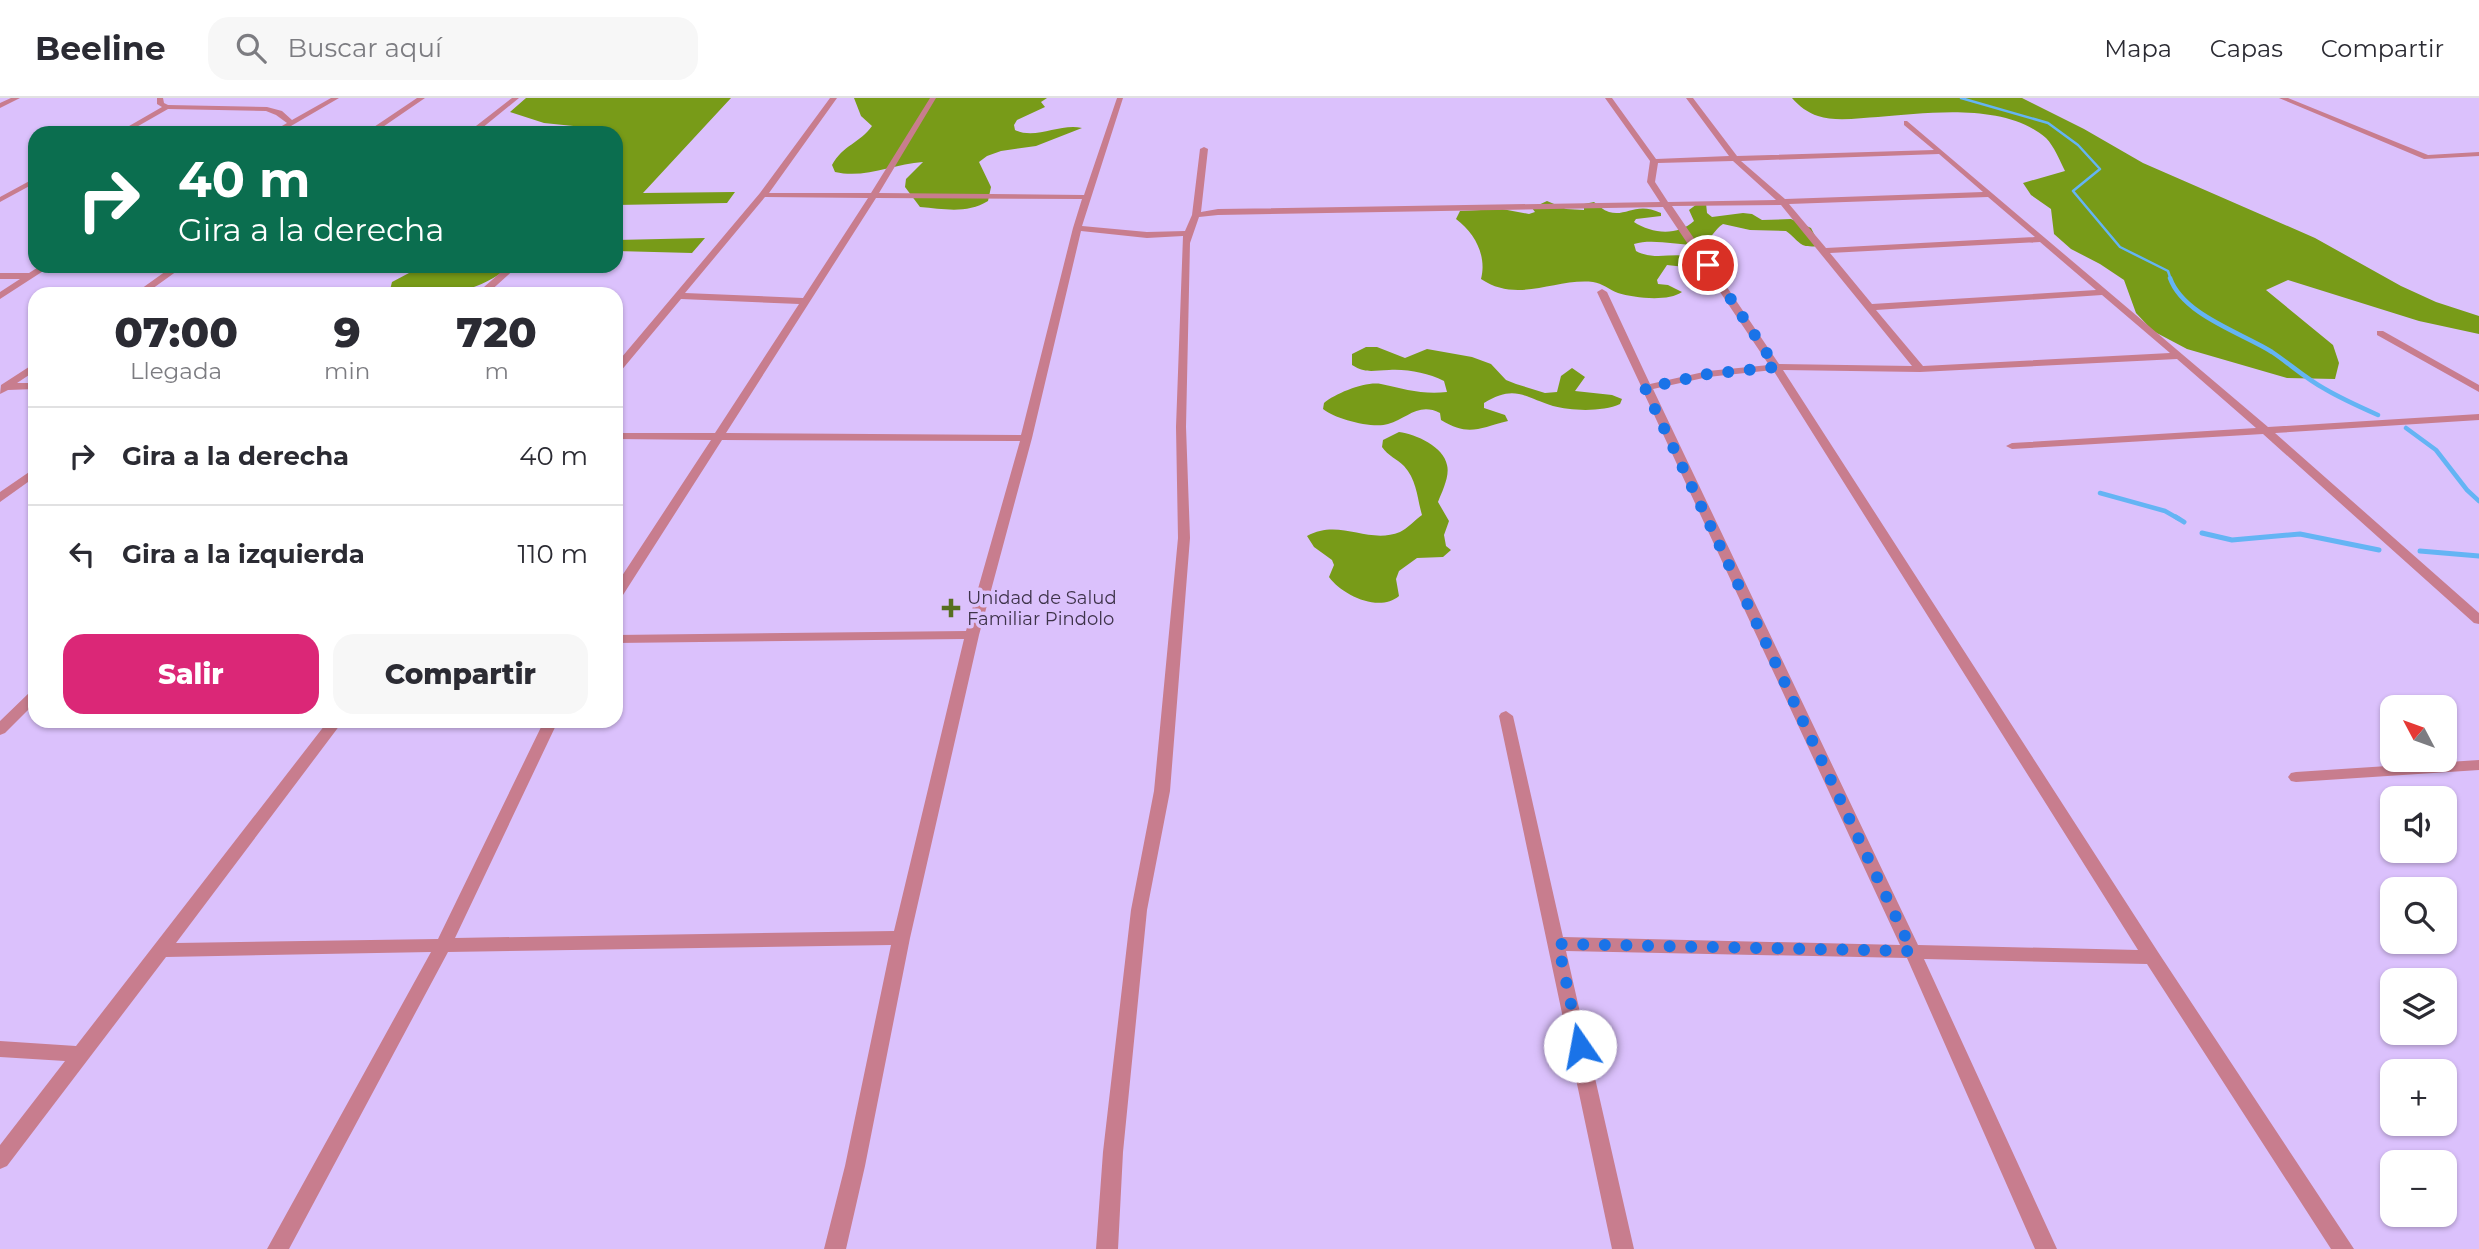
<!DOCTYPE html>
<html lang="es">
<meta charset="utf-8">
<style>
body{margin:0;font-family:Montserrat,sans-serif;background:#f7f7f7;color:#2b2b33;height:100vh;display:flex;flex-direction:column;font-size:26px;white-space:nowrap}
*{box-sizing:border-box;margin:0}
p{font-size:23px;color:#7c7c81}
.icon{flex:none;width:38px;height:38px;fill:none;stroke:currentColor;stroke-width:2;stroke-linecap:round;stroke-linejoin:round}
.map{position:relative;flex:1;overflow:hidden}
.drawer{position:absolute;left:28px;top:189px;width:595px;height:441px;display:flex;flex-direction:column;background:#fff;border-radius:21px;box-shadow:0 2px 5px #0004}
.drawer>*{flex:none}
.banner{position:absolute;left:28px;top:28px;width:595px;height:147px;border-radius:21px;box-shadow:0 2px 5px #0004;background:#0b6e4f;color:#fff;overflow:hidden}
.needle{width:46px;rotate:311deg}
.fabs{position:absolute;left:2380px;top:597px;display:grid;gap:14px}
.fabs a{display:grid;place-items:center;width:77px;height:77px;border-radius:14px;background:#fff;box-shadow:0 2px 5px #0004;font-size:35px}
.pin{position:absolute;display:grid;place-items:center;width:60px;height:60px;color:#fff;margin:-30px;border:4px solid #fff;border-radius:50%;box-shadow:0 2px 7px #0007}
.me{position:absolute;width:77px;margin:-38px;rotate:348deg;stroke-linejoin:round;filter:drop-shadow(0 0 5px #0008)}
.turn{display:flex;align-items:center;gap:24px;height:147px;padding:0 35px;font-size:32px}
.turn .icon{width:91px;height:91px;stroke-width:2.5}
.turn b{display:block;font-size:49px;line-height:60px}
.eta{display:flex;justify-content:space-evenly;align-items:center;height:119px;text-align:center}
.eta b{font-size:42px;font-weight:800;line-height:49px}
.button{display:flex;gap:14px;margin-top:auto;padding:14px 35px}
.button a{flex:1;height:80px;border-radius:21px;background:#db2777;color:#fff;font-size:28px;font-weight:800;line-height:80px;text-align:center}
.button a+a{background:#f7f7f7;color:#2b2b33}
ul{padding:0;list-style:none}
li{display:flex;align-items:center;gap:21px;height:98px;padding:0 35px;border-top:2px solid #e1e1e2}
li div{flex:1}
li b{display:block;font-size:26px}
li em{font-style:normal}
header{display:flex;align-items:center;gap:42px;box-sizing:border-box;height:98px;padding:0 35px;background:#fff;border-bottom:2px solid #e1e1e2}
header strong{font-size:33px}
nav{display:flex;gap:38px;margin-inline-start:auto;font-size:24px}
.search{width:490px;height:63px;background:#f7f7f7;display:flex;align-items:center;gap:18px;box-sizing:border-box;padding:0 24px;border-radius:21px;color:#7c7c81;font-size:26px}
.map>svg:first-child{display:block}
.forest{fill:#789b18}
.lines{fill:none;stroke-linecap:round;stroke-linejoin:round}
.stream-far2{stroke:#64b4f4;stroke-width:2.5}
.stream-far1{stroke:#64b4f4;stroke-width:4.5}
.stream{stroke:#64b4f4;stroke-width:5}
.minor{fill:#c87d8e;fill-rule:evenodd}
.route{stroke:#1a73e8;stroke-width:12;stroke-dasharray:0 21.6}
.poi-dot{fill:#576f20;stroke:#dbc1fc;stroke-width:2.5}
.labels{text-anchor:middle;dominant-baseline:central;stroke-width:7;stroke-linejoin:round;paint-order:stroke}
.poi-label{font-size:18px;fill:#3e334a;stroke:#dbc1fc;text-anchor:start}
</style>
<header>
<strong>Beeline</strong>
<div class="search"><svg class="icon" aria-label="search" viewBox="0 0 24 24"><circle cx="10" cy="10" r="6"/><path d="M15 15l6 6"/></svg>Buscar aquí</div>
<nav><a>Mapa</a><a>Capas</a><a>Compartir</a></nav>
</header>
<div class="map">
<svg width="2479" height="1151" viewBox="0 0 2479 1151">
<rect width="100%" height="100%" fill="#dbc1fc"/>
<path class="forest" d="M526,0H731L643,95L735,94L727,105L616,107V35H578L583,29L544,25L510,14Z
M854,0H1047L1041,4L1045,9L1017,22L1014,27L1015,32C1036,42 1060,25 1082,30L1036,48L1001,53L987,58L979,64L991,89L988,103C967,116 944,111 920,109L905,89L906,81L923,64C893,66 865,81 835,74L832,67C843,47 860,45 872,28L861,18Z
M1792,0H2022L2084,31L2143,65L2315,140L2401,188L2436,204L2479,218V236L2419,223L2288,182L2266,192L2333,247L2339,265L2335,281L2287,280L2187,251L2153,233L2136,215L2124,182L2100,166L2071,151L2054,136L2051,111L2031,97L2023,85L2065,73C2060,63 2054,48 2046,40C2004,4 1928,15 1878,19C1860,20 1835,24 1818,18C1808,15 1799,8 1792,0Z
M1547,103L1566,111L1584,112V106L1594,104C1599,108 1603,112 1609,114C1627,119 1636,103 1661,115V118L1636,121L1634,124C1652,136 1678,138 1694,123L1689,112L1697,106L1706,105L1707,115L1712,119L1743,115L1752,116L1762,122L1791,121L1811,130L1820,148C1798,150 1802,145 1786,133L1750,132L1723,126C1715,131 1711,141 1703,145C1690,151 1656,139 1634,146L1636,153C1656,164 1677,152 1697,161L1700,165L1685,169L1667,167L1657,182L1658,186L1668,187L1682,194C1668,204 1634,200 1618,195C1610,192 1602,185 1593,184C1555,180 1518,206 1481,181C1487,158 1475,135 1456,121L1460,113L1502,111L1529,116L1535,114L1532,110Z
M705,140L692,155L616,153V142Z
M415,168H510C473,199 441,196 395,196L390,192L392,184L409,175Z
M1366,249H1377L1405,260L1427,251L1472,259L1491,266L1506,282L1516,286L1545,295L1557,294L1561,278L1572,270L1585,279L1575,293L1612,297L1622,301L1620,306C1603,314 1571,313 1553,308C1524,299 1515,286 1484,305V310L1505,317L1508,323C1479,330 1469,339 1441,322L1440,315C1418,304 1407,321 1388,326C1373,331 1335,321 1323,311L1324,305C1336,295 1366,283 1381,286C1404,291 1423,297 1447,294L1444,283C1427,275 1409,271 1389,272C1374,272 1366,276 1352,267V256Z
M1399,334C1416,336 1444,349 1447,367C1450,378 1442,394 1438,404L1449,423L1444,437L1446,448L1451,452L1443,459L1417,460L1399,473L1396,481L1399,498C1379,515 1342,497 1329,479L1334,467L1332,462L1314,449L1307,438C1340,420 1368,447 1400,434C1407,431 1415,422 1422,417C1417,400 1417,382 1404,368C1397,361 1388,358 1382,349L1383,342Z"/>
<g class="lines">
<path class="stream-far2" d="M1961,0L2048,25L2078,47L2100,71L2073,93L2120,149L2168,173L2171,182"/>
<path class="stream-far1" d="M2170,180C2183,217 2242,235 2272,254C2290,266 2306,281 2325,291C2342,301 2360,309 2378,317
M2406,330L2436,352L2467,392L2479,403
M2100,395L2165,413L2179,421"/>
<path class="stream" d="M2176,419L2184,424
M2202,435L2232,442L2300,436L2379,452
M2420,453L2479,458"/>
<path class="minor" d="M11,0H20L0,10V5Z
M157,0H163L164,5L168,7L267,9L282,13L292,22L331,0H339L279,35H270L287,25L276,17L266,13L168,11L126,35H117L162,9L157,6Z
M417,0H425L374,35H365Z
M512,0H519L476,35H467Z
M830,0H837L769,95H871L930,0H936L879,95L1084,97L1117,0H1123L1082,128L1147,134L1185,133L1192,117L1200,51L1204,49L1208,51L1201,114L1218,111L1660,104L1647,84L1650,63L1605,0H1612L1656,61L1729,58L1686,0H1693L1737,58L1934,52L1904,27V23H1907L2268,329L2479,316V322L2275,335L2479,515V526L2474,525L2263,336L2012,351L2006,348L2012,345L2256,330L2177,261L1920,274L1783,272L2158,854L2354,1151H2331L2147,866L1924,861L2057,1151H2035L1907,860L1566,853L1634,1151H1612L1499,618L1501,615L1506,613L1513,618L1563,839L1900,847L1643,293L1640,290L1641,288L1597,194L1602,191L1607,194L1650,286L1708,273L1769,267L1663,109L1218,117L1199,119L1190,145L1186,329L1190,440L1170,693L1147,812L1123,1054L1118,1151H1096L1103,1054L1131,812L1154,693L1178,440L1176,329L1183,138L1147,140L1081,133L1032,340L979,537L910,840L865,1068L846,1151H824L845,1068L891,847L448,854L289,1151H267L431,854L166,859L7,1068L0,1071V1047L65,963L0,959V943L76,948L328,623H343L176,845L438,841L544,623H558L455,840L894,833L964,541L616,545V537L966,533L1020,343L722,342L623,497L616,501V487L711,342L616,341V335H715L799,206L681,201L620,274L616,275V266L760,95ZM1939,56L1983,94L1785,101L1741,63ZM1733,63L1776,102L1668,104L1655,84L1658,65ZM765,99L868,100L803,200L685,195ZM1988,99L2035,139L1826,150L1789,106ZM876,100L1082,101L1073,130L1021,337L726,335ZM1781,107L1912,268L1779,266L1672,108ZM2040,144L2096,192L1872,206L1830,155ZM2102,197L2170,255L1923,268L1876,212ZM1773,272L2138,852L1918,847L1653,291L1708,279Z
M2279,0H2288L2428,57L2479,54V58L2424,61Z
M35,80V85L0,104V99Z
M40,168H51L0,201V194L20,181H0V175H29Z
M173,168H184L145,196H134Z
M508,168H518L487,196H476Z
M2377,233H2383L2479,287V294L2377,237Z
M35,265V273L17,285H35V291L8,292L0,296L1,287Z
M35,370V379L0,404V394Z
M35,592V605L5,635L0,637V623L30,594Z
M2479,662V672L2296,684L2291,683L2288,679L2291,675L2296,674Z"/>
</g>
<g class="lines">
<path class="route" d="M1580,948L1558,846L1912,853L1645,290L1708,276L1776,269L1708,167"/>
</g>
<path class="poi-dot" d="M947.5 499.5h7v7h7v7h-7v7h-7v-7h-7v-7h7z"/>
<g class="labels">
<g class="poi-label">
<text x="967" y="500">Unidad de Salud<tspan x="967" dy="21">Familiar Pindolo</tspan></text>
</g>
</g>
</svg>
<div class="fabs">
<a><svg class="needle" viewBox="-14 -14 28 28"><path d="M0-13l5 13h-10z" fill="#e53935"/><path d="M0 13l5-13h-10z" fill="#7c7c81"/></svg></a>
<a><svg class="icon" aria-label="sound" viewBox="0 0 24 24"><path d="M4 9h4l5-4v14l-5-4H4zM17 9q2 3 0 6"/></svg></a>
<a><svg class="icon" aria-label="search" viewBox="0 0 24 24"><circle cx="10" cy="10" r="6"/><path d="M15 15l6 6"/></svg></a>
<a><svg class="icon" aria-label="layers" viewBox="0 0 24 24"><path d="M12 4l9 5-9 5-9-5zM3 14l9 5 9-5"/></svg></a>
<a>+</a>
<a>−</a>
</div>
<div class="pin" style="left:1708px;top:167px;background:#d93025"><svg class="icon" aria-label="arrive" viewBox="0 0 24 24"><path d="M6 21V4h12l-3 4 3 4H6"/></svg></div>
<svg class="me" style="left:1580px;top:948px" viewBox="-20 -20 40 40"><circle r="19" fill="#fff"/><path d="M0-13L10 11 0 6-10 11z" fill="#1a73e8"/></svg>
<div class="banner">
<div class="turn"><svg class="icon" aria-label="right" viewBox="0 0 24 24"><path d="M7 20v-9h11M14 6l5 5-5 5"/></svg><div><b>40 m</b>Gira a la derecha</div></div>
</div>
<section class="drawer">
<div class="eta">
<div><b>07:00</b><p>Llegada</p></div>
<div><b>9</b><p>min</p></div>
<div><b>720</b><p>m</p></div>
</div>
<ul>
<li><svg class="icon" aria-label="right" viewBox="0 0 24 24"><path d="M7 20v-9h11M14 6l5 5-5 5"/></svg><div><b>Gira a la derecha</b></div><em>40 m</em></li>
<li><svg class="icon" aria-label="left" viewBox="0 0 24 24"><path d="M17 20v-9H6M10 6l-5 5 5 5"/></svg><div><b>Gira a la izquierda</b></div><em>110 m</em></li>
</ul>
<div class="button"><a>Salir</a><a>Compartir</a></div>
</section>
</div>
